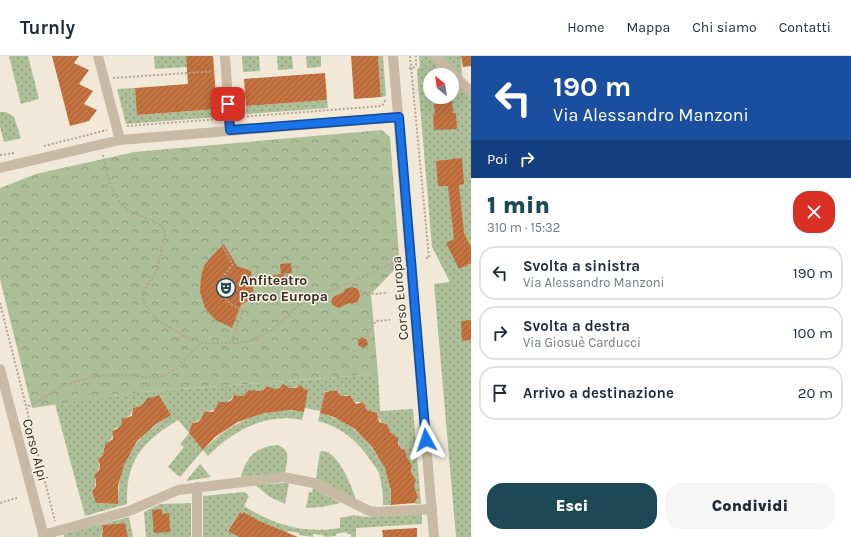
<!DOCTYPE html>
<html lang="it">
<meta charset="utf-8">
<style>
body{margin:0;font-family:Karla,sans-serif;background:#f6f6f7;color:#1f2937;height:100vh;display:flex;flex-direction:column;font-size:15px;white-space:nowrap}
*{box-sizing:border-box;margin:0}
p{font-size:13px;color:#747a83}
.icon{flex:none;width:22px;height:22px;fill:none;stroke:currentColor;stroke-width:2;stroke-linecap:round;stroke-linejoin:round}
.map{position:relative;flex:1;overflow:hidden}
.sheet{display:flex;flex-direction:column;background:#fff;width:380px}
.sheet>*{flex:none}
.top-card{background:#1a4fa0;color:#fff;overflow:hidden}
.needle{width:26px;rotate:330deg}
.fabs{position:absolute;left:423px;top:12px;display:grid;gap:8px}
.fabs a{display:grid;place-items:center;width:36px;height:36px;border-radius:50%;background:#fff;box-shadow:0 4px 16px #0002;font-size:20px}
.pin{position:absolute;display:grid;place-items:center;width:34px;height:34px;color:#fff;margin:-17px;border-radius:8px;box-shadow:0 2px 6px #0006}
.me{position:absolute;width:44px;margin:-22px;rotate:355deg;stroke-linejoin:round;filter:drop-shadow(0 0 3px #0008)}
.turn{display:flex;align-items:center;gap:14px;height:84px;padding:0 16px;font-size:18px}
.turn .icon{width:52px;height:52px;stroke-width:2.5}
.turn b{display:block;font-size:28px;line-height:34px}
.then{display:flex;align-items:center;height:38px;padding:0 16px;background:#0003;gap:8px;font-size:15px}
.round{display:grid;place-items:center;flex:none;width:42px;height:42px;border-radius:16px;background:#f6f6f7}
.head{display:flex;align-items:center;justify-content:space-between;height:68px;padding:0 16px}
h1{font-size:24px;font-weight:800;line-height:30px;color:#1c4955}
.button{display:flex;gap:8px;margin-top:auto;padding:8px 16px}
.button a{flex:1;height:46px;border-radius:16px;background:#1c4955;color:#fff;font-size:16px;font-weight:800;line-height:46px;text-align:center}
.button a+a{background:#f6f6f7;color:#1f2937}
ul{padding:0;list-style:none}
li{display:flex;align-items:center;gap:12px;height:54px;margin:0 8px 6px;padding:0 8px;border:2px solid #e0e1e3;border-radius:16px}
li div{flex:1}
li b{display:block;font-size:15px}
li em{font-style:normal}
header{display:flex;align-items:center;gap:24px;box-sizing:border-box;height:56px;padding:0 20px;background:#fff;border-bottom:1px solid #e0e1e3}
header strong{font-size:19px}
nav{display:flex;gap:22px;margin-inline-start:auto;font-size:14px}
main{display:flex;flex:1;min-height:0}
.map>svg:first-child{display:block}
.grass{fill:url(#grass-dots);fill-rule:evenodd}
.park{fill:url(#park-crowns)}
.building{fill:url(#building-hatch)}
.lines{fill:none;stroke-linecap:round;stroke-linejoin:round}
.path{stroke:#b4a48e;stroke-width:2;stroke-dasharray:2 2;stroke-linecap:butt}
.minor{stroke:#c8baa4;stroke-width:10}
.tertiary{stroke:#c8baa4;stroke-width:10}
.route-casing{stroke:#114b97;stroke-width:10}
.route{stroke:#1a73e8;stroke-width:7}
.labels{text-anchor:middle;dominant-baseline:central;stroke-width:3;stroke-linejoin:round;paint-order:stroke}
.poi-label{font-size:14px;font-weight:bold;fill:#342c26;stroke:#f9f2e4;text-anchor:start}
.street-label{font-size:14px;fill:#342c26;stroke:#f9f2e4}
</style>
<header>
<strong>Turnly</strong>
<nav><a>Home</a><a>Mappa</a><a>Chi siamo</a><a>Contatti</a></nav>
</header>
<main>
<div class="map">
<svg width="471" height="481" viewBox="0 0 471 481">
<defs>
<pattern id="grass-dots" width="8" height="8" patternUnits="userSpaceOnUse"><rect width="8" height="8" fill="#adbf98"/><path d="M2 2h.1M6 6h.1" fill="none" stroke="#8e9b7c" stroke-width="1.8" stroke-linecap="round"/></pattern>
<pattern id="park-crowns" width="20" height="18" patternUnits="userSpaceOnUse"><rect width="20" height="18" fill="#adbf98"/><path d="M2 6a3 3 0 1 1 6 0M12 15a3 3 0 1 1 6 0" fill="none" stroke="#8e9b7c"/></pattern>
<pattern id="building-hatch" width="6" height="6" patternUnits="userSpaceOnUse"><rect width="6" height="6" fill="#c57441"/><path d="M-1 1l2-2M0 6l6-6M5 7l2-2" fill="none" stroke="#a15f36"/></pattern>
</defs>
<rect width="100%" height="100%" fill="#f1e8d8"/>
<path class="grass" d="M9,0H28L39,43L21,48Z
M154,0H186L187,11L155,13Z
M242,0H259L260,15L243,16Z
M277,0H292L293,13L278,14Z
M306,0H321V11L307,12Z
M378,0H383L386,40L381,41Z
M419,0H430L449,19H430V41H452V22L471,41V481H456L434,228L450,226L432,191L417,14L420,10Z
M441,0H461L462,22Z
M135,32L138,59L217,53L218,61L126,68L117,33Z
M327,44L328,52L246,58V50Z
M0,56H6L14,61L21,82L4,86L0,71Z
M378,318L380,355L413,353L421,448H415L418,440L414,430L416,424L411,416L412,409L407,402L405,394C399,391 398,388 398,382L390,376L387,368C380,366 379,364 377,357L367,354L363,346H355L350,339H340L335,333L332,335H325L321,355L304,352V333L301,329C294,333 290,333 283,329C278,334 273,334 267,330C261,336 257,336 250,334L243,340L234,339C230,348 220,347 214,354L205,355C203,363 199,365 192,367L189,377L203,394C229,367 266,349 304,356L302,364C266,356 232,375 208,400L203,394L180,421L168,411L184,391L180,388L189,377L178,364C142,386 126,404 127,448L85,460L55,348L141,336ZM159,339L171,359C134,382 118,403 118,448L96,447L92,436C96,429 97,426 94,419C99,414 100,411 98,404L103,399L105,388C111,384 113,382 112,375L121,369L122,363C129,361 132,359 133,352L140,350Z
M320,357C347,364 364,378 378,401C381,405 384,408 385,412C390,423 391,437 391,449H383C383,438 382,426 378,415C376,412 373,408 371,405C358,385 341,371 318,365Z
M277,389C292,394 287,405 285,417L241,421C246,401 256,391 277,389Z
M322,395C337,393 353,432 356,444L316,422L320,396Z
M200,408L211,421L186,425Z
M283,427H289L285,448L270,441L255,429Z
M313,432L341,447L322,451L306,452L309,436H312Z
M244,436L249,440L244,450C274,469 305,478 340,472V462L354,459L365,461L422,457V468L356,472V481H351V478H347L346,476L336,478V480L324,481L323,479L313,478V481L299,479V477L288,475L287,477L264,467L263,469L245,456L243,458L240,456L228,474L239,481H203V440Z
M191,447V481H146L144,456L160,448Z
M129,461L133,481H128L125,467L103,469L101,481H64L63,478Z"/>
<path class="park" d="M382,74L390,81L399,200L398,210L371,238L378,318L141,336L32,352L0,223V132L36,118L134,96Z"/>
<path class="building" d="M52,0H79L74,7L89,14L79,28L93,35L84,48L97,54L89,65L70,70Z
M186,0H213L217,53L137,59L135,32L188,28Z
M351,0H378L381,41L354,43Z
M461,0H471V10L463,11Z
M325,17L327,44L246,50L244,23Z
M452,44L453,57H456L457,73L434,74L433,59H435L434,48L442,47V45Z
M462,102L464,128L459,129L464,177L471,191V207L459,213L446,187L454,183L448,130H438L436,105Z
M224,188L237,210L251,215L254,241L241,249L232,272L216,264L210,258L205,252L200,236L201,221L204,210L210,202Z
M291,207L292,217L281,218L280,208Z
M284,218L285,229L274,230L273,219Z
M352,231L358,233L360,239L358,245L351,248L349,247L339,252L334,250L331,246L333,241L344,236L345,233Z
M471,264V284L462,285L461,265Z
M362,281L367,284L368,289L363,292L358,289V284Z
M283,328L290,332H296L301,329L304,333L308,334L304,356L291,354L264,357L238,366L215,381L203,394L189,377L192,367L198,366L201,363L205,355L213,356L219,346H228L232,344L234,339L243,340L249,334L259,335L263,334L267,330L275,333L280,332Z
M336,334L340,339L346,340L350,339L356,348L363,346L367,354L377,357L379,366L387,368L390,376L398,382V388L401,392L405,394L407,402L412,409L411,416L416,424L414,430L418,440L415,447L391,449V435L385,412L372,391L355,373L334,361L320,357L325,336Z
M159,339L171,359L155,369L137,385L124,409L118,430V448L96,447L92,436L96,430V424L94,419L99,414L100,409L98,404L103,399L105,388L113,383L112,375L117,373L121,369L122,363L132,360L133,352L140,350L144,347L147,342L154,341Z
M162,453V458L169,457L170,476L154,477L152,454Z
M240,456L243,458L244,456L259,465L298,481H239L228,475Z
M125,467L128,481H102L103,469Z
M417,472V481H383L382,474Z"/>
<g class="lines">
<path class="path" d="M410,0L429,202H426
M409,12H413L416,9V0
M113,22L217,15
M239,61L382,50L386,43
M127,70L219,63
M44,90L107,74
M0,99L14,97
M103,99C107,117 111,141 126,152C135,159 156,165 162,171C165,174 165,177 165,180L157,214L144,235L143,244L146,250L155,261L162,267L186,281L202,287H238L250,285L271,275L298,250L303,247L368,219L396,205H401
M221,187L233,209C212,230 218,242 243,255L231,287
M360,235L374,238L388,237
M0,247L55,465
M365,281L376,265L390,264
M28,350C38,347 45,340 54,335C68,327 85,323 101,320C111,318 121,318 131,319C143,320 154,324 165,319C180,313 188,296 202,287
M0,447L17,442"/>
<path class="minor" d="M98,0L120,84
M225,0L230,74
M435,0L471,36
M0,112L120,84L399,61
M197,431V481
M43,479L129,455L178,434L283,421L314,427L369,455L376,456L432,453"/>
<path class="tertiary" d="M393,0L434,481
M0,313L44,481"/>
</g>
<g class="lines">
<defs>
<path id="route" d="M228,48L230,74L399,61L426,384"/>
</defs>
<use href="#route" class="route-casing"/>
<use href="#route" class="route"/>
</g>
<defs>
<symbol id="theatre-ring" viewBox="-11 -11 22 22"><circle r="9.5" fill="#f9f2e4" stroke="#1c4955" stroke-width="1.5"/><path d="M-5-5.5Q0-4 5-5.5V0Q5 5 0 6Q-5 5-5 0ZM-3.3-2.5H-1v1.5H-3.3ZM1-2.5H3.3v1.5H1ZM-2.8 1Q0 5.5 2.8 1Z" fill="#1c4955"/></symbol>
</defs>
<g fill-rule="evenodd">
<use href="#theatre-ring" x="215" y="221" width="22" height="22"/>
</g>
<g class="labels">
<g class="poi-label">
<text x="240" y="224">Anfiteatro<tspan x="240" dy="16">Parco Europa</tspan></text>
</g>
<g class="street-label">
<text transform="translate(400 242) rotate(-95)">Corso Europa</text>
<text transform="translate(35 394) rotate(75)">Corso Alpi</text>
</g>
</g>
</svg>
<div class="fabs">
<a><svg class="needle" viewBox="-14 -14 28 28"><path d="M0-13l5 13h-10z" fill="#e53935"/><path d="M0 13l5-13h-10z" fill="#747a83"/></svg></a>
</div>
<div class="pin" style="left:228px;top:48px;background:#d93025"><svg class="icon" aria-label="arrive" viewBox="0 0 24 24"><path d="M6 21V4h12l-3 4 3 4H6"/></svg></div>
<svg class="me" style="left:426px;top:384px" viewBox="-20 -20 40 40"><path d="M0-17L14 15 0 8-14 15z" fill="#1a73e8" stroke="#fff" stroke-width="4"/></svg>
</div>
<section class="sheet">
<div class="top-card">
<div class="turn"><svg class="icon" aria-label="left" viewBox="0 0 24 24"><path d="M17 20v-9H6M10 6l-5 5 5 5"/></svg><div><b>190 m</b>Via Alessandro Manzoni</div></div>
<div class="then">Poi<svg class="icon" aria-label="right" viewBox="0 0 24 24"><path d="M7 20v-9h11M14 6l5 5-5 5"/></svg></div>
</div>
<div class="head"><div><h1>1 min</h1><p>310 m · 15:32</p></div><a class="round" style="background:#d93025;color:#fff"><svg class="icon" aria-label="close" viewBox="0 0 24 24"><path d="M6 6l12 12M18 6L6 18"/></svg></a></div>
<ul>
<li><svg class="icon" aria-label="left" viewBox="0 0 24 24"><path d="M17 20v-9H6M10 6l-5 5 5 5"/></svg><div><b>Svolta a sinistra</b><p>Via Alessandro Manzoni</p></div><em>190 m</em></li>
<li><svg class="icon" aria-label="right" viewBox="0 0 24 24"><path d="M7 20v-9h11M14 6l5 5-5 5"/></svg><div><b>Svolta a destra</b><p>Via Giosuè Carducci</p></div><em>100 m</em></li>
<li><svg class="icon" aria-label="arrive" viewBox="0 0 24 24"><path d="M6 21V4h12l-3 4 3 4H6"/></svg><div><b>Arrivo a destinazione</b></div><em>20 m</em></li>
</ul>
<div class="button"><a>Esci</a><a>Condividi</a></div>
</section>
</main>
